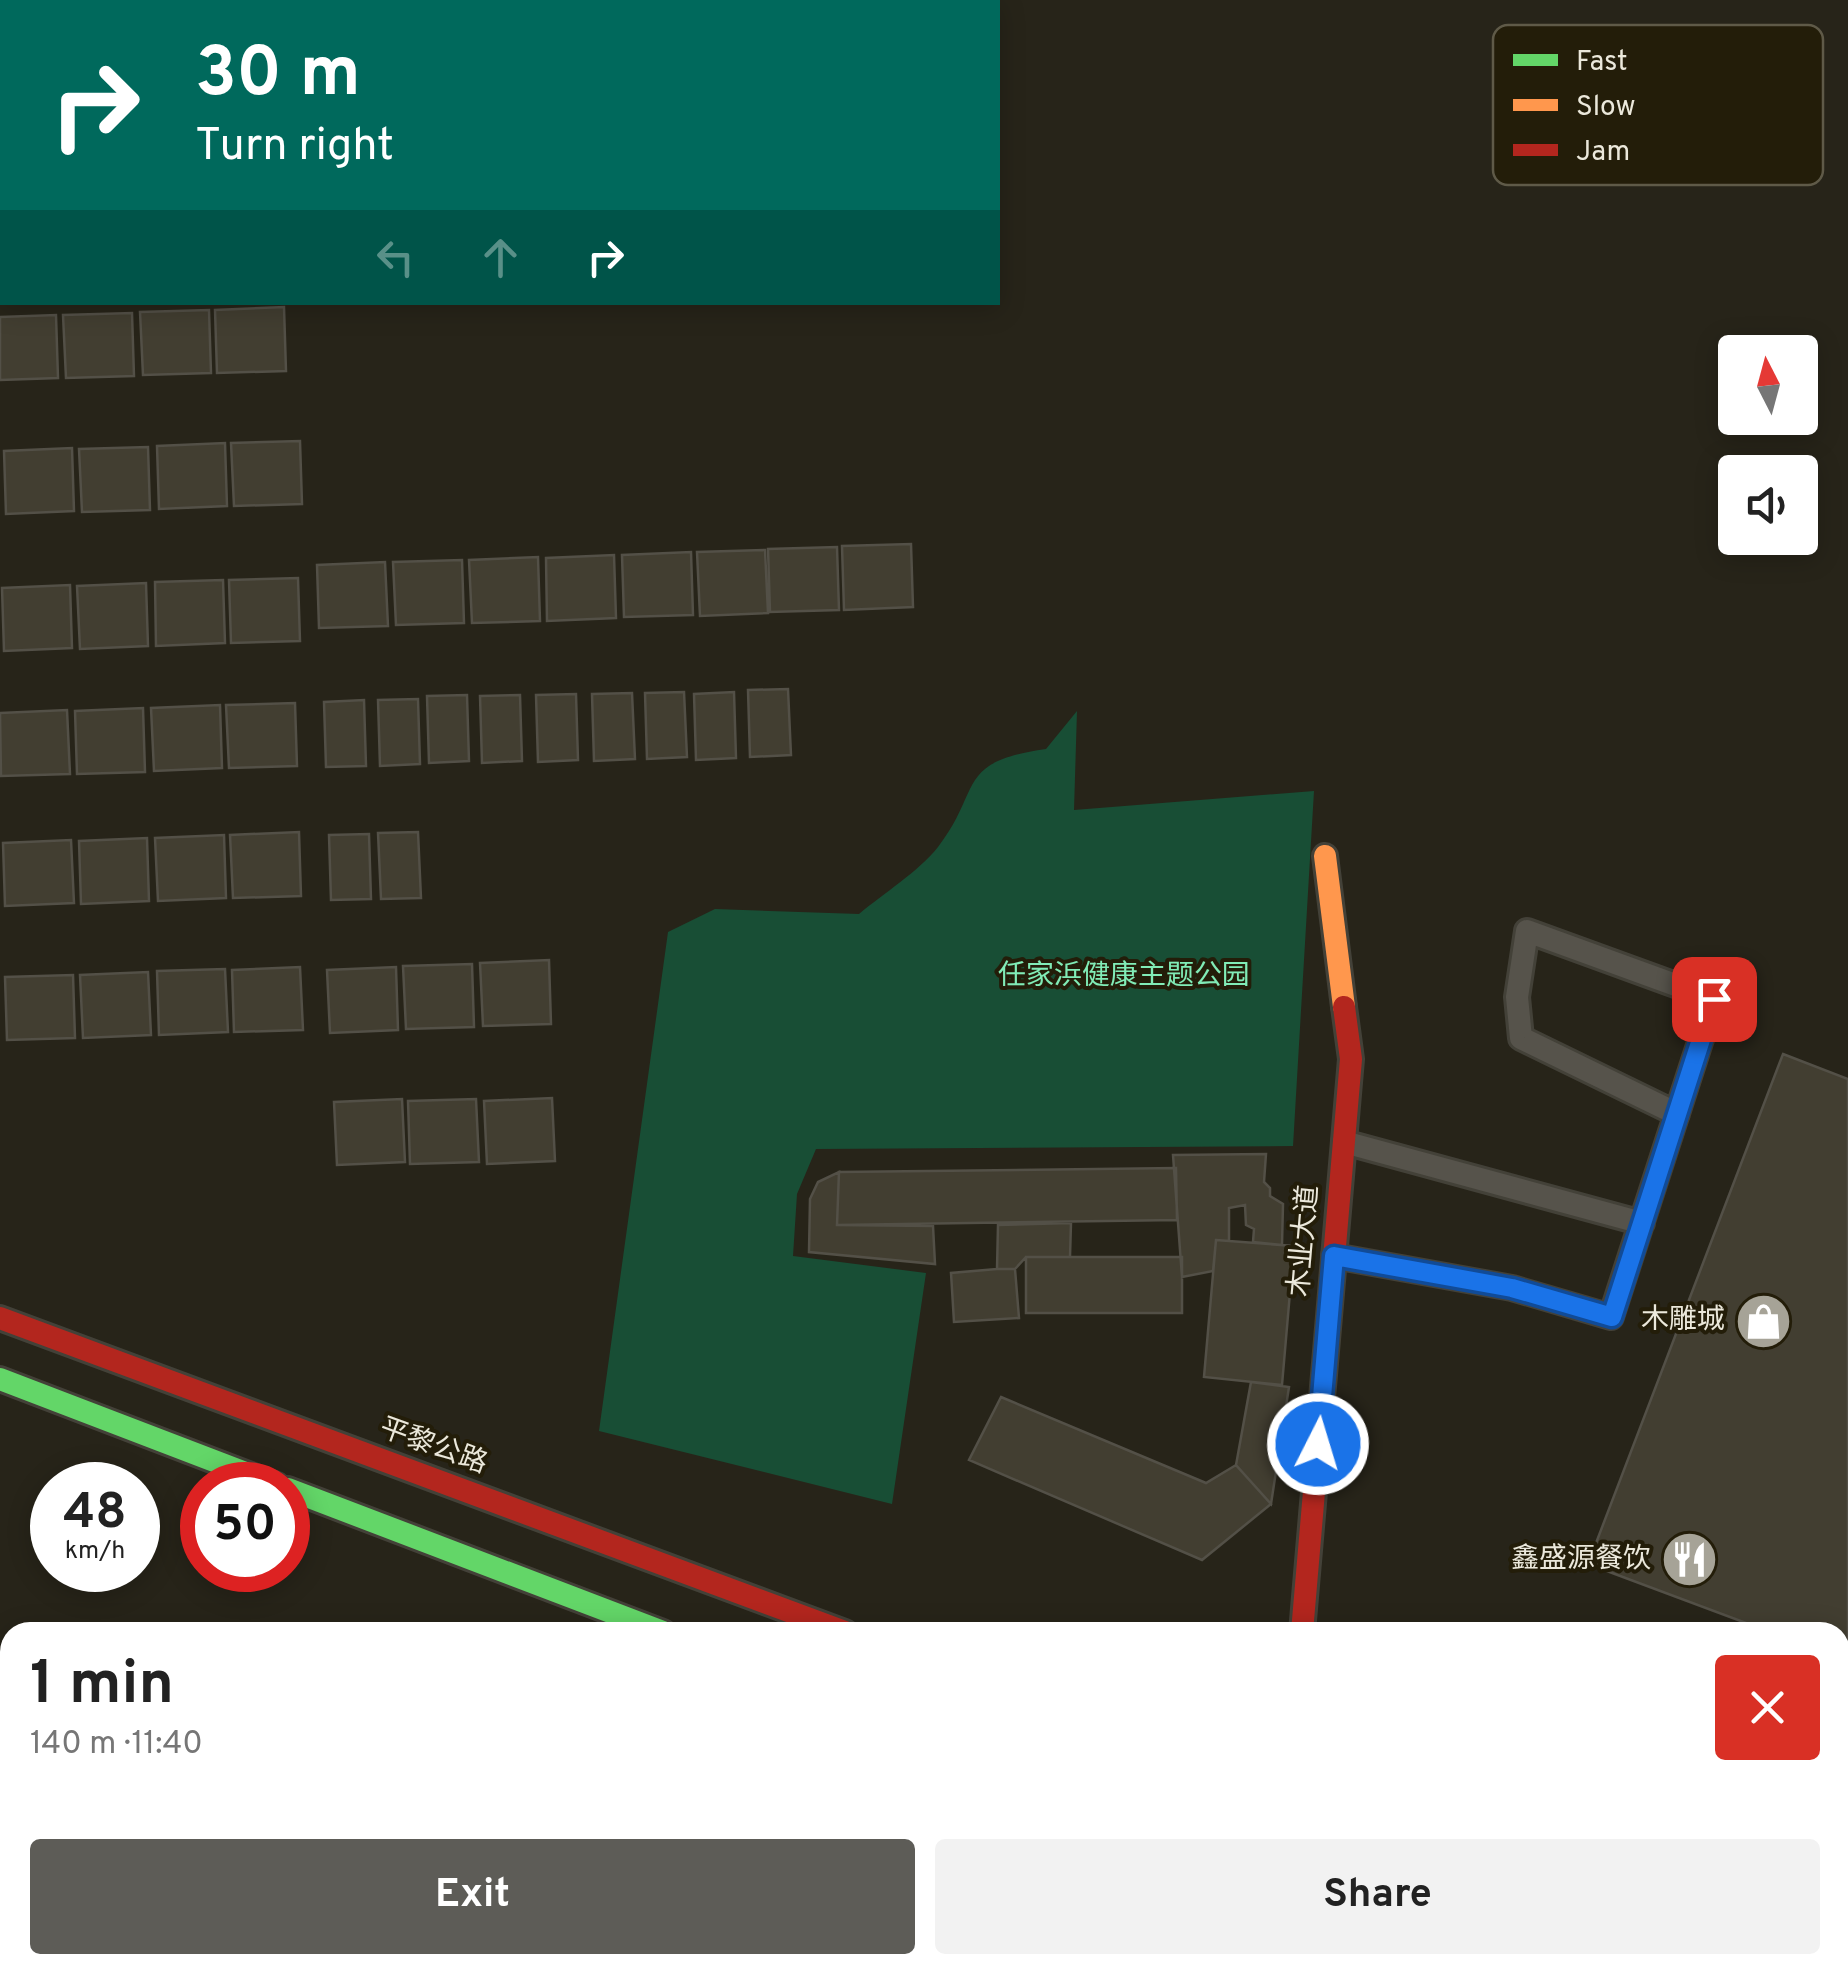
<!DOCTYPE html>
<meta charset="utf-8">
<style>
body{margin:0;font-family:Overpass,"Noto Sans SC",sans-serif;background:#f2f2f2;color:#222;height:100vh;display:flex;flex-direction:column;font-size:38px;white-space:nowrap}
*{box-sizing:border-box;margin:0}
p{font-size:32px;color:#767676}
.icon{flex:none;width:55px;height:55px;fill:none;stroke:currentColor;stroke-width:2;stroke-linecap:round;stroke-linejoin:round}
.map{position:relative;flex:1;overflow:hidden}
.drawer{position:absolute;left:0px;top:1622px;width:1850px;height:352px;display:flex;flex-direction:column;background:#fff;border-radius:30px 30px 0 0;box-shadow:0 5px 25px #0003}
.drawer>*{flex:none}
.hud{position:absolute;left:0px;top:0px;width:1000px;height:305px;box-shadow:0 5px 25px #0003;background:#00695c;color:#fff;overflow:hidden}
.needle{width:65px;rotate:354deg}
.fabs{position:absolute;left:1718px;top:335px;display:grid;gap:20px}
.fabs a{display:grid;place-items:center;width:100px;height:100px;border-radius:10px;background:#fff;box-shadow:0 5px 25px #0003;font-size:50px}
.speed{position:absolute;left:30px;top:1462px;display:flex;gap:20px;font-size:50px;font-weight:700;text-align:center}
.speed>*{display:grid;place-content:center;width:130px;height:130px;border-radius:50%;background:#fff;box-shadow:0 5px 25px #0003;line-height:1}
.speed small{font-size:25px;font-weight:400}
.speed .limit{border:15px solid #d22;background:#fff;color:#111}
.pin{position:absolute;display:grid;place-items:center;width:85px;height:85px;color:#fff;margin:-42px;border-radius:20px;box-shadow:0 5px 15px #0006}
.me{position:absolute;width:110px;margin:-55px;rotate:5deg;stroke-linejoin:round;filter:drop-shadow(0 0 8px #0008)}
.turn{display:flex;align-items:center;gap:35px;height:210px;padding:0 30px;font-size:45px}
.turn .icon{width:130px;height:130px;stroke-width:2.5}
.turn b{display:block;font-size:70px;line-height:85px}
.lanes{display:flex;align-items:center;height:95px;padding:0 30px;background:#0003;justify-content:center;gap:50px;direction:ltr}
.lanes .off{opacity:.35}
.round{display:grid;place-items:center;flex:none;width:105px;height:105px;border-radius:10px;background:#f2f2f2}
.head{display:flex;align-items:center;justify-content:space-between;height:170px;padding:0 30px}
h1{font-size:60px;font-weight:700;line-height:75px}
.action{display:flex;gap:20px;margin-top:auto;padding:20px 30px}
.action a{flex:1;height:115px;border-radius:10px;background:#5d5c57;color:#fff;font-size:40px;font-weight:700;line-height:115px;text-align:center}
.action a+a{background:#f2f2f2;color:#222}
.map>svg:first-child{display:block}
.green{fill:#184e35}
.building{fill:#423e31;stroke:#535047;stroke-width:2.5}
.lines{fill:none;stroke-linecap:round;stroke-linejoin:round}
.lane-casing{stroke:#434138;stroke-width:28}
.fast-casing{stroke:#434138;stroke-width:28}
.slow-casing{stroke:#434138;stroke-width:28}
.jam-casing{stroke:#434138;stroke-width:28}
.lane{stroke:#56534b;stroke-width:22}
.fast{stroke:#63d668;stroke-width:22}
.slow{stroke:#ff974d;stroke-width:22}
.jam{stroke:#b3261e;stroke-width:22}
.route-casing{stroke:#114b97;stroke-width:25}
.route{stroke:#1a73e8;stroke-width:18}
.labels{text-anchor:middle;dominant-baseline:central;stroke-width:8;stroke-linejoin:round;paint-order:stroke}
.park-label{font-size:28px;fill:#81ecb7;stroke:#231d09}
.street-label{font-size:28px;fill:#ebe8db;stroke:#231d09}
.poi-label{font-size:28px;fill:#ebe8db;stroke:#231d09;text-anchor:end}
.key{fill:#231d09;stroke:#5f5a48;stroke-width:2.5}
.key-label{font-size:28px;fill:#ebe8db}
</style>
<div class="map">
<svg width="1848" height="1973" viewBox="0 0 1848 1973">
<rect width="100%" height="100%" fill="#272419"/>
<path class="green" d="M1077,711L1074,810L1314,791L1293,1146L816,1149L797,1194L793,1256L926,1273L892,1504L599,1431L668,932L715,909L859,914C884,893 918,872 938,847C983,789 954,762 1046,749Z"/>
<path class="building" d="M284,307L286,371L217,373L215,310Z
M209,310L211,373L143,375L140,312Z
M132,313L134,376L66,378L63,315Z
M56,315L58,378L0,380V317Z
M300,441L302,504L234,506L231,443Z
M225,443L227,506L159,509L157,446Z
M148,447L150,510L82,512L79,449Z
M72,448L74,511L6,514L4,451Z
M911,544L913,607L844,610L842,546Z
M837,547L839,610L770,612L768,549Z
M765,550L768,613L700,616L697,552Z
M691,552L693,615L624,617L622,555Z
M614,555L616,618L547,621L546,558Z
M538,557L540,621L472,623L469,560Z
M462,560L464,623L396,625L393,562Z
M385,562L388,626L319,628L317,565Z
M298,578L300,641L231,643L229,580Z
M223,580L225,643L156,646L155,582Z
M146,583L148,646L80,649L77,586Z
M70,585L72,648L4,651L2,588Z
M788,689L791,755L750,757L748,690Z
M684,692L687,757L647,759L645,693Z
M734,692L736,758L696,760L694,694Z
M632,693L635,759L594,761L592,694Z
M576,694L578,760L538,762L536,695Z
M467,695L469,761L429,763L427,696Z
M520,695L522,761L482,763L480,696Z
M418,699L420,764L380,766L378,700Z
M364,700L366,766L326,767L324,702Z
M295,703L297,766L229,768L226,705Z
M220,705L222,768L154,771L151,708Z
M143,708L145,772L77,774L75,711Z
M67,710L70,774L1,776L0,713Z
M299,832L301,896L233,898L230,835Z
M418,832L421,898L381,899L378,833Z
M369,834L371,899L331,900L329,835Z
M224,835L226,898L158,901L155,838Z
M147,838L149,901L81,904L79,841Z
M71,840L74,903L5,906L3,843Z
M549,960L551,1024L483,1026L480,963Z
M472,964L474,1027L406,1029L403,966Z
M300,967L303,1030L234,1032L232,970Z
M396,967L398,1030L330,1033L327,970Z
M225,969L228,1032L159,1035L157,971Z
M148,972L151,1035L83,1038L80,975Z
M73,975L75,1038L7,1040L5,977Z
M1783,1054L1848,1079V1662L1840,1659V1632H1770L1588,1564Z
M552,1098L555,1161L487,1164L484,1101Z
M402,1099L405,1162L337,1165L334,1102Z
M476,1099L479,1162L410,1164L408,1101Z
M1266,1154L1264,1182L1270,1188V1196L1283,1204L1282,1245L1253,1242L1254,1229L1246,1225L1245,1205L1229,1208V1241L1216,1240L1213,1271L1182,1277L1173,1155Z
M1176,1168L1177,1220L837,1225L839,1172Z
M839,1172L837,1225L933,1226L935,1264L809,1252L810,1199L818,1182Z
M1071,1223L1070,1257H1026L1015,1269H997L998,1225Z
M1216,1240L1294,1246L1282,1385L1204,1377Z
M1026,1257H1182V1313H1026Z
M997,1269H1015L1019,1318L954,1322L951,1273Z
M1251,1382L1289,1387L1271,1504L1236,1465Z
M1001,1397L1206,1483L1236,1465L1271,1504L1202,1560L969,1460Z
M0,1677L10,1679V1745L0,1743Z
M0,1930H10V1965H274V1973H0Z"/>
<g class="lines">
<defs>
<path id="lane" d="M1344,1142L1642,1223
M1334,1256L1512,1288L1611,1317C1646,1211 1680,1105 1714,999L1527,931L1517,997L1521,1038L1677,1114"/>
<path id="fast" d="M0,1379L277,1485
M288,1489L663,1632"/>
<path id="slow" d="M1325,856L1344,1007
M1526,1965L1546,1973
M1267,1973L1269,1965"/>
<path id="jam" d="M0,1318L845,1632
M1302,1632L1351,1059L1344,1007
M1726,1965L1747,1973"/>
</defs>
<use href="#lane" class="lane-casing"/>
<use href="#fast" class="fast-casing"/>
<use href="#slow" class="slow-casing"/>
<use href="#jam" class="jam-casing"/>
<use href="#lane" class="lane"/>
<use href="#fast" class="fast"/>
<use href="#slow" class="slow"/>
<use href="#jam" class="jam"/>
</g>
<g class="lines">
<defs>
<path id="route" d="M1318,1444L1334,1256L1512,1288L1612,1317L1714,999"/>
</defs>
<use href="#route" class="route-casing"/>
<use href="#route" class="route"/>
</g>
<defs>
<symbol id="shop-disc" viewBox="-11 -11 22 22"><circle r="9.5" fill="#a6a397" stroke="#231d09"/><path d="M-5-2.5h2.3a2.7 3.5 0 0 1 5.4 0H5L5.5 6h-11ZM-1.5-2.5h3a1.5 2.3 0 0 0-3 0Z" fill="#fff"/></symbol>
<symbol id="restaurant-disc" viewBox="-11 -11 22 22"><circle r="9.5" fill="#a6a397" stroke="#231d09"/><path d="M-5-6h1v4h1v-4h1v4h1v-4h1v5L-1.5 .5V6h-2V.5L-5-1ZM5-6V6H3V1.5H1.5Q1.5-4 5-6Z" fill="#fff"/></symbol>
</defs>
<g fill-rule="evenodd">
<use href="#shop-disc" x="1732" y="1290" width="63" height="63"/>
<use href="#restaurant-disc" x="1658" y="1528" width="63" height="63"/>
</g>
<g class="labels">
<g class="park-label">
<text x="1124" y="977">任家浜健康主题公园</text>
</g>
<g class="street-label">
<text transform="translate(1305 1241) rotate(-85)">木业大道</text>
<text transform="translate(433 1447) rotate(20)">平黎公路</text>
</g>
<g class="poi-label">
<text x="1725" y="1321">木雕城</text>
<text x="1651" y="1560">鑫盛源餐饮</text>
</g>
</g>
<rect x="1493" y="25" width="330" height="160" rx="15" class="key"/>
<rect x="1513" y="54" width="45" height="12" fill="#63d668"/>
<rect x="1513" y="99" width="45" height="12" fill="#ff974d"/>
<rect x="1513" y="144" width="45" height="12" fill="#b3261e"/>
<g class="key-label">
<text x="1576" y="70">Fast</text>
<text x="1576" y="115">Slow</text>
<text x="1576" y="160">Jam</text>
</g>
</svg>
<div class="fabs">
<a><svg class="needle" viewBox="-14 -14 28 28"><path d="M0-13l5 13h-10z" fill="#e53935"/><path d="M0 13l5-13h-10z" fill="#767676"/></svg></a>
<a><svg class="icon" aria-label="sound" viewBox="0 0 24 24"><path d="M4 9h4l5-4v14l-5-4H4zM17 9q2 3 0 6"/></svg></a>
</div>
<div class="speed"><div>48<small>km/h</small></div><div class="limit">50</div></div>
<div class="pin" style="left:1714px;top:999px;background:#d93025"><svg class="icon" aria-label="arrive" viewBox="0 0 24 24"><path d="M6 21V4h12l-3 4 3 4H6"/></svg></div>
<svg class="me" style="left:1318px;top:1444px" viewBox="-20 -20 40 40"><circle r="17" fill="#1a73e8" stroke="#fff" stroke-width="3"/><path d="M0-11L8 9 0 5-8 9z" fill="#fff"/></svg>
<div class="hud">
<div class="turn"><svg class="icon" aria-label="right" viewBox="0 0 24 24"><path d="M7 20v-9h11M14 6l5 5-5 5"/></svg><div><b>30 m</b>Turn right</div></div>
<div class="lanes"><svg class="icon off" aria-label="left" viewBox="0 0 24 24"><path d="M17 20v-9H6M10 6l-5 5 5 5"/></svg><svg class="icon off" aria-label="ahead" viewBox="0 0 24 24"><path d="M12 20V5M6 11l6-6 6 6"/></svg><svg class="icon" aria-label="right" viewBox="0 0 24 24"><path d="M7 20v-9h11M14 6l5 5-5 5"/></svg></div>
</div>
<section class="drawer">
<div class="head"><div><h1>1 min</h1><p>140 m · 11:40</p></div><a class="round" style="background:#d93025;color:#fff"><svg class="icon" aria-label="close" viewBox="0 0 24 24"><path d="M6 6l12 12M18 6L6 18"/></svg></a></div>
<div class="action"><a>Exit</a><a>Share</a></div>
</section>
</div>
